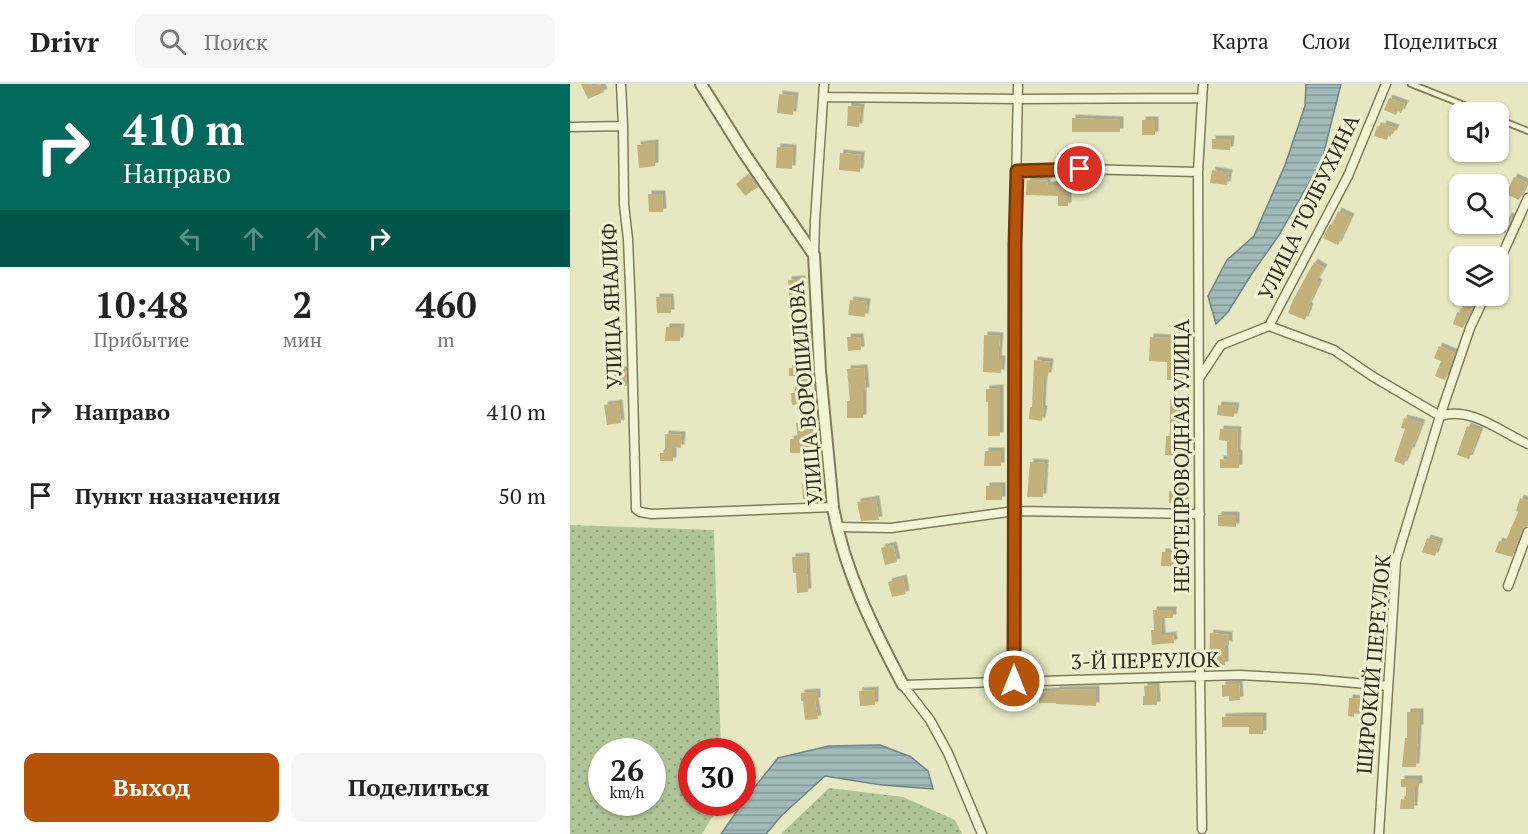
<!DOCTYPE html>
<html lang="ru">
<meta charset="utf-8">
<style>
body{margin:0;font-family:"PT Serif",serif;background:#f6f6f6;color:#222;height:100vh;display:flex;flex-direction:column;font-size:22px;white-space:nowrap}
*{box-sizing:border-box;margin:0}
p{font-size:20px;color:#767676}
.icon{flex:none;width:33px;height:33px;fill:none;stroke:currentColor;stroke-width:2;stroke-linecap:round;stroke-linejoin:round}
.map{position:relative;flex:1;overflow:hidden}
.panel{display:flex;flex-direction:column;background:#fff;width:570px}
.panel>*{flex:none}
.banner{background:#00695c;color:#fff;overflow:hidden}
.fabs{position:absolute;left:879px;top:18px;display:grid;gap:12px}
.fabs a{display:grid;place-items:center;width:60px;height:60px;border-radius:12px;background:#fff;box-shadow:0 2px 4px #0004;font-size:30px}
.speed{position:absolute;left:18px;top:654px;display:flex;gap:12px;font-size:30px;font-weight:700;text-align:center}
.speed>*{display:grid;place-content:center;width:78px;height:78px;border-radius:50%;background:#fff;box-shadow:0 2px 4px #0004;line-height:1}
.speed small{font-size:15px;font-weight:400}
.speed .limit{border:9px solid #d22;background:#fff;color:#111}
.pin{position:absolute;display:grid;place-items:center;width:51px;height:51px;color:#fff;margin:-26px;border:3px solid #fff;border-radius:50%;box-shadow:0 2px 6px #0007}
.me{position:absolute;width:66px;margin:-33px;rotate:0deg;stroke-linejoin:round;filter:drop-shadow(0 0 4px #0008)}
.turn{display:flex;align-items:center;gap:21px;height:126px;padding:0 24px;font-size:27px}
.turn .icon{width:78px;height:78px;stroke-width:2.5}
.turn b{display:block;font-size:42px;line-height:51px}
.lanes{display:flex;align-items:center;height:57px;padding:0 24px;background:#0003;justify-content:center;gap:30px;direction:ltr}
.lanes .off{opacity:.35}
.eta{display:flex;justify-content:space-evenly;align-items:center;height:102px;text-align:center}
.eta b{font-size:36px;font-weight:700;line-height:42px}
.action{display:flex;gap:12px;margin-top:auto;padding:12px 24px}
.action a{flex:1;height:69px;border-radius:12px;background:#b45309;color:#fff;font-size:24px;font-weight:700;line-height:69px;text-align:center}
.action a+a{background:#f6f6f6;color:#222}
ul{padding:0;list-style:none}
li{display:flex;align-items:center;gap:18px;height:84px;padding:0 24px}
li div{flex:1}
li b{display:block;font-size:22px}
li em{font-style:normal}
header{display:flex;align-items:center;gap:36px;box-sizing:border-box;height:84px;padding:0 30px;background:#fff;border-bottom:2px solid #e0e0e0}
header strong{font-size:28px}
nav{display:flex;gap:33px;margin-inline-start:auto;font-size:21px}
.search{width:420px;height:54px;background:#f6f6f6;display:flex;align-items:center;gap:15px;box-sizing:border-box;padding:0 21px;border-radius:12px;color:#767676;font-size:22px}
main{display:flex;flex:1;min-height:0}
.map>svg:first-child{display:block}
.garden{fill:url(#garden-dots);fill-rule:evenodd}
.water{fill:url(#water-rules);stroke:#6c8588;stroke-width:1.5}
.building{fill:#c3b17b;filter:url(#shadow)}
.lines{fill:none;stroke-linecap:round;stroke-linejoin:round}
.service-casing{stroke:#807b5b;stroke-width:8}
.minor-casing{stroke:#807b5b;stroke-width:11}
.tertiary-casing{stroke:#807b5b;stroke-width:14}
.service{stroke:#f3f4d3;stroke-width:4.5}
.minor{stroke:#f3f4d3;stroke-width:8}
.tertiary{stroke:#f3f4d3;stroke-width:10}
.route-casing{stroke:#753606;stroke-width:15}
.route{stroke:#b45309;stroke-width:10}
.labels{text-anchor:middle;dominant-baseline:central;stroke-width:6;stroke-linejoin:round;paint-order:stroke}
.street-label{font-size:21px;fill:#312e1d;stroke:#eff1d0}
</style>
<header>
<strong>Drivr</strong>
<div class="search"><svg class="icon" aria-label="search" viewBox="0 0 24 24"><circle cx="10" cy="10" r="6"/><path d="M15 15l6 6"/></svg>Поиск</div>
<nav><a>Карта</a><a>Слои</a><a>Поделиться</a></nav>
</header>
<main>
<section class="panel">
<div class="banner">
<div class="turn"><svg class="icon" aria-label="right" viewBox="0 0 24 24"><path d="M7 20v-9h11M14 6l5 5-5 5"/></svg><div><b>410 m</b>Направо</div></div>
<div class="lanes"><svg class="icon off" aria-label="left" viewBox="0 0 24 24"><path d="M17 20v-9H6M10 6l-5 5 5 5"/></svg><svg class="icon off" aria-label="ahead" viewBox="0 0 24 24"><path d="M12 20V5M6 11l6-6 6 6"/></svg><svg class="icon off" aria-label="ahead" viewBox="0 0 24 24"><path d="M12 20V5M6 11l6-6 6 6"/></svg><svg class="icon" aria-label="right" viewBox="0 0 24 24"><path d="M7 20v-9h11M14 6l5 5-5 5"/></svg></div>
</div>
<div class="eta">
<div><b>10:48</b><p>Прибытие</p></div>
<div><b>2</b><p>мин</p></div>
<div><b>460</b><p>m</p></div>
</div>
<ul>
<li><svg class="icon" aria-label="right" viewBox="0 0 24 24"><path d="M7 20v-9h11M14 6l5 5-5 5"/></svg><div><b>Направо</b></div><em>410 m</em></li>
<li><svg class="icon" aria-label="arrive" viewBox="0 0 24 24"><path d="M6 21V4h12l-3 4 3 4H6"/></svg><div><b>Пункт назначения</b></div><em>50 m</em></li>
</ul>
<div class="action"><a>Выход</a><a>Поделиться</a></div>
</section>
<div class="map">
<svg width="958" height="750" viewBox="0 0 958 750">
<defs>
<pattern id="garden-dots" width="8" height="8" patternUnits="userSpaceOnUse" patternTransform="scale(1.5)"><rect width="8" height="8" fill="#b0c597"/><path d="M2 2h.1M6 6h.1" fill="none" stroke="#90a07b" stroke-width="1.8" stroke-linecap="round"/></pattern>
<pattern id="water-rules" width="6" height="5" patternUnits="userSpaceOnUse" patternTransform="scale(1.5)"><rect width="6" height="5" fill="#a3babb"/><path d="M0 2.5h6" fill="none" stroke="#859897"/></pattern>
<filter id="shadow"><feDropShadow dx="3.5" dy="-3.5" stdDeviation="0" flood-color="#0004"/></filter>
</defs>
<rect width="100%" height="100%" fill="#e7e8c1"/>
<path class="garden" d="M0,441L144,446L151,667L122,668V718L151,719L132,750H0ZM32,668H82V718H32Z
M259,704L333,713L385,736L392,750H211Z"/>
<path class="water" d="M736,0H771L752,76L709,151L681,191L658,228L646,240L638,212L657,176L684,152L715,81L735,22Z
M310,661L341,673L358,687L363,705L312,701L255,692L212,731L196,750H151L176,714L208,674L259,662Z"/>
<path class="building" d="M11,0H21L23,3L30,0L34,8L18,15Z
M209,10L225,12L223,31L207,29Z
M819,14L835,20L831,29L828,27L826,31L814,26Z
M278,22L291,23L289,43L277,42Z
M502,34L550,36V48H502Z
M572,36H585V51H572Z
M813,40L826,44L823,50L819,49L817,56L804,52L807,42L812,43Z
M642,55H661L660,66L642,65Z
M85,59V82L69,84L67,61Z
M207,63L223,64L222,85L206,84Z
M270,69L291,71L290,88L269,86Z
M642,86L659,89L657,101L640,99Z
M179,90L188,103L175,112L166,100Z
M944,93L957,99L949,116L936,110Z
M504,94H519L518,107L504,106Z
M457,96L478,97L477,101H498V122H488V112L456,111Z
M78,110H92L93,128H79Z
M768,127L781,133L768,161L753,154L760,140L762,141Z
M928,132L937,136L938,132L942,133L935,149L912,140H928Z
M744,178L754,184L746,197L749,199L738,222L740,223L735,236L718,229L723,216Z
M232,195L233,226L220,227L218,196Z
M86,213H100L101,229H87Z
M896,215L905,218L893,244L883,240L887,228L890,229Z
M280,216L297,218L295,233L278,231Z
M96,243H111L110,257H95Z
M240,250L241,252L235,254L237,268L227,269L226,258L222,260V253Z
M414,251L430,252L428,275H432L431,289L413,288Z
M599,252L615,253L614,266L617,267L615,297L597,296V278L579,277L580,253L599,254Z
M277,253H290L291,266L278,267Z
M869,262L885,269L875,296L865,292L871,277L864,274Z
M464,276L480,278L478,292H474L472,325H474L472,337L459,335L460,323H462Z
M219,284H238L237,303H235L237,319L222,321L221,309H225L226,292H219Z
M294,284L296,307H293V334H277V317H280L277,285Z
M44,286H56L57,302H44Z
M430,304V352H418V318H416V305Z
M600,315H615L614,348L610,347L608,372L595,371L596,352H600Z
M49,319L51,339L37,341L34,321Z
M648,321L666,322L664,333L647,331Z
M834,334L852,339L841,367H839L834,381L824,377L835,345L831,344Z
M239,338L240,356H244V369H220V355H228L226,339Z
M897,342L910,347L899,375L887,371Z
M650,345L668,346L667,369L669,370V384H650V375L657,376V357L649,356Z
M95,350L112,351L111,364L103,363V377H90V369H95Z
M415,367H431V382H414Z
M460,378L475,379L473,413H457Z
M245,399L246,414L233,415L232,400Z
M416,402H432V416H416Z
M599,407H614L615,419H599Z
M950,414L958,417V441L952,446L942,473L925,468L929,457L935,459L948,428L946,427Z
M306,415L309,436L291,437L287,418Z
M648,431H666V443L648,442Z
M857,454L870,458L865,472L852,468Z
M323,461L327,478L315,481L311,464Z
M592,468H609L608,482H591Z
M236,472L238,508L227,509L226,489H223L222,473Z
M333,494L336,510L322,513L318,498Z
M583,526H603V534H591L592,552L603,551L604,559L582,561L581,546H584Z
M640,549L659,551V561L655,560V581H639Z
M669,600L670,616L659,617V612L652,613V601Z
M586,601L587,621H573V612H575L574,602Z
M526,605V622L486,620V619H469V608L486,607V606Z
M305,606V621L290,622L289,607Z
M247,608V617H245L248,635L235,636L233,617H231V609Z
M779,614L793,615L792,630L784,629V633L778,632Z
M837,628H850V644H848L846,683H832L835,654H837Z
M678,632H693V650H679V643H652V633Z
M831,695H849V703H845L844,725H830L831,715L836,716V703H831Z"/>
<g class="lines">
<defs>
<path id="service" d="M841,0L912,28
M928,35L958,47"/>
<path id="minor" d="M51,0L53,42L54,121L58,155L61,227L66,425L70,428L82,430L263,423
M254,13L448,15L632,14
M0,43L53,42
M447,87L510,85L628,88
M244,171L245,137L254,0
M928,180L958,114
M699,242L764,266L802,292L870,332C902,322 930,348 958,360
M630,293L651,261L699,242L778,92L816,0
M267,443L321,444L445,427L630,430
M938,502L958,448
M444,597L445,160L448,0
M333,601L670,591L742,595L818,602
M333,601L360,636L378,669L412,750
M632,745L630,593L628,88L633,0
M809,750L826,477L870,332L900,244L915,212"/>
<path id="tertiary" d="M131,0L174,69L244,171L250,287L263,423C274,486 303,544 333,601"/>
</defs>
<use href="#service" class="service-casing"/>
<use href="#minor" class="minor-casing"/>
<use href="#tertiary" class="tertiary-casing"/>
<use href="#service" class="service"/>
<use href="#minor" class="minor"/>
<use href="#tertiary" class="tertiary"/>
</g>
<g class="lines">
<defs>
<path id="route" d="M444,597L445,160L447,87L510,85"/>
</defs>
<use href="#route" class="route-casing"/>
<use href="#route" class="route"/>
</g>
<g class="labels">
<g class="street-label">
<text transform="translate(738 123) rotate(-64)">УЛИЦА ТОЛБУХИНА</text>
<text transform="translate(41 222) rotate(-92)">УЛИЦА ЯНАЛИФ</text>
<text transform="translate(235 309) rotate(-95)">УЛИЦА ВОРОШИЛОВА</text>
<text transform="translate(611 372) rotate(-90)">НЕФТЕПРОВОДНАЯ УЛИЦА</text>
<text transform="translate(575 576) rotate(-1)">3-Й ПЕРЕУЛОК</text>
<text transform="translate(803 580) rotate(-85)">ШИРОКИЙ ПЕРЕУЛОК</text>
</g>
</g>
</svg>
<div class="fabs">
<a><svg class="icon" aria-label="sound" viewBox="0 0 24 24"><path d="M4 9h4l5-4v14l-5-4H4zM17 9q2 3 0 6"/></svg></a>
<a><svg class="icon" aria-label="search" viewBox="0 0 24 24"><circle cx="10" cy="10" r="6"/><path d="M15 15l6 6"/></svg></a>
<a><svg class="icon" aria-label="layers" viewBox="0 0 24 24"><path d="M12 4l9 5-9 5-9-5zM3 14l9 5 9-5"/></svg></a>
</div>
<div class="speed"><div>26<small>km/h</small></div><div class="limit">30</div></div>
<div class="pin" style="left:510px;top:85px;background:#d93025"><svg class="icon" aria-label="arrive" viewBox="0 0 24 24"><path d="M6 21V4h12l-3 4 3 4H6"/></svg></div>
<svg class="me" style="left:444px;top:597px" viewBox="-20 -20 40 40"><circle r="17" fill="#b45309" stroke="#fff" stroke-width="3"/><path d="M0-11L8 9 0 5-8 9z" fill="#fff"/></svg>
</div>
</main>
